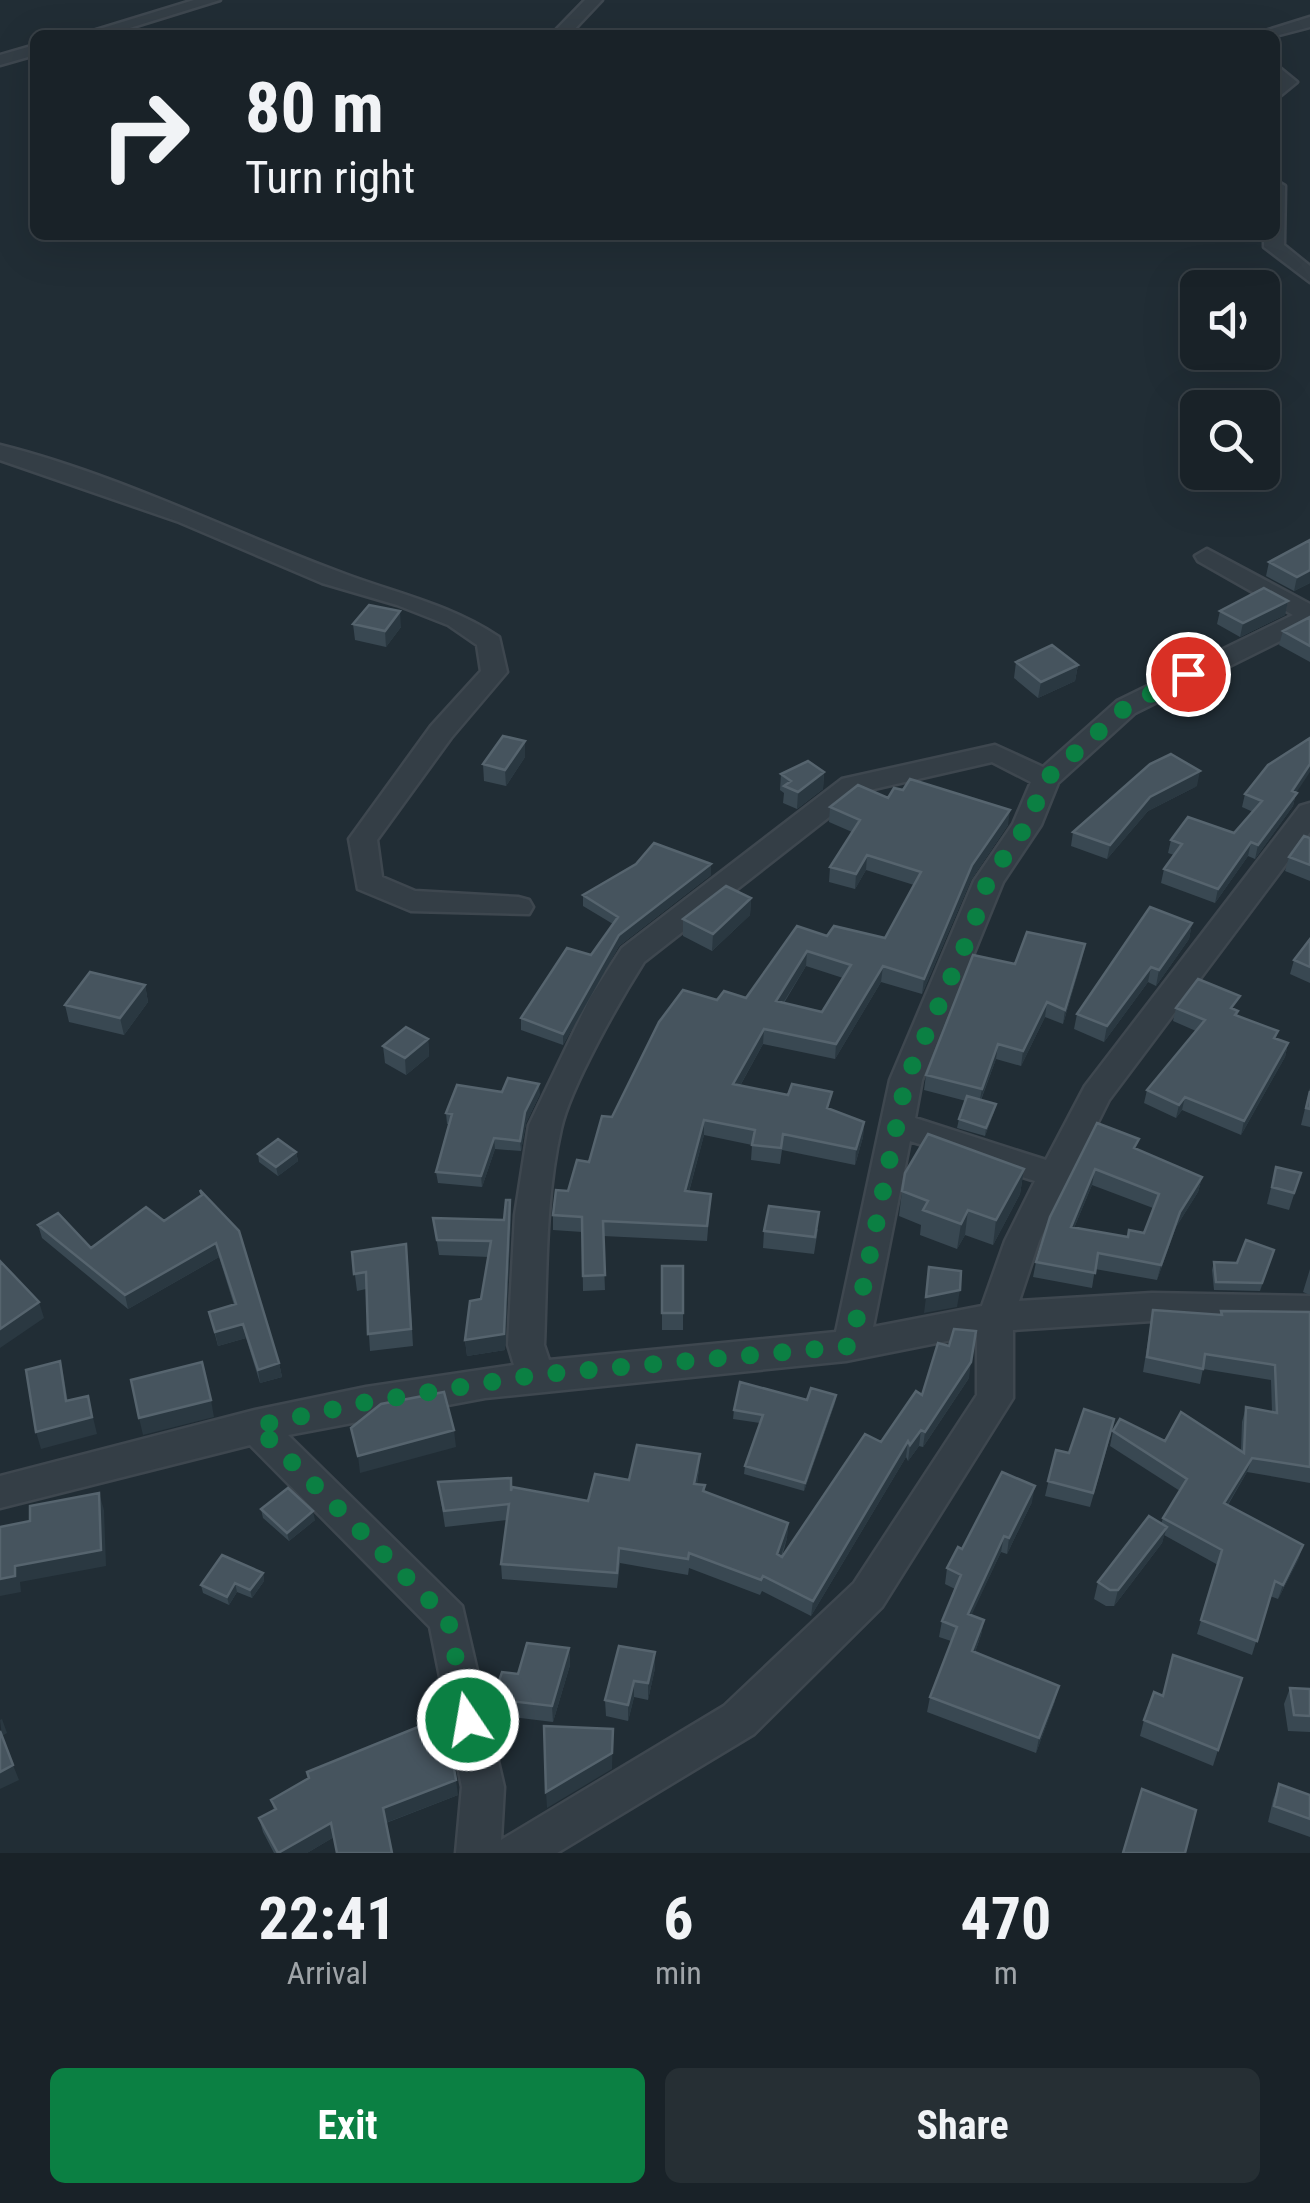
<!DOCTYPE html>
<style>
body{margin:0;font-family:"Roboto Condensed",sans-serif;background:#262f34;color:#f1f3f6;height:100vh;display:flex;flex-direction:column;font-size:38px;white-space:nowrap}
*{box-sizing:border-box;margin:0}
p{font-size:32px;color:#9fa4a8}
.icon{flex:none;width:55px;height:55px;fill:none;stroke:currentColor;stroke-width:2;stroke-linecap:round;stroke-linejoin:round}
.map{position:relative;height:1853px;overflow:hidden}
.side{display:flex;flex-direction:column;background:#192228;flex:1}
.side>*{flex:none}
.guide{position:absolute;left:30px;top:30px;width:1250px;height:210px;border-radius:15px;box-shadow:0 10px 40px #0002,0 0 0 2px #373f45;background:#192228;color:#f1f3f6;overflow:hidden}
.tools{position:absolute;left:1180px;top:270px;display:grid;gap:20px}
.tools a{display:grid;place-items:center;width:100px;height:100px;border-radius:15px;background:#192228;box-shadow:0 10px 40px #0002,0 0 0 2px #373f45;font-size:50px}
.pin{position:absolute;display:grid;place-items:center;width:85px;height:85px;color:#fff;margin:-42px;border:5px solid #fff;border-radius:50%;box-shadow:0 2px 10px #0007}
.me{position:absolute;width:110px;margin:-55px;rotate:348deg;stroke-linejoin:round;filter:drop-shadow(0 0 8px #0008)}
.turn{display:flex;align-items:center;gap:35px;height:210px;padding:0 50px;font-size:45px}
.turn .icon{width:130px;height:130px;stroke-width:2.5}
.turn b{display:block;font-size:70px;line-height:85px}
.eta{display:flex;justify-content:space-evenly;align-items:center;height:170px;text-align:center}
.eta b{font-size:60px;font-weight:700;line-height:70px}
.primary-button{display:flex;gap:20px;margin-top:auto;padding:20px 50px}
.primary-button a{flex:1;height:115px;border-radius:15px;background:#0b8043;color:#fff;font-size:40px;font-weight:700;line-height:115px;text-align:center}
.primary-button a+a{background:#262f34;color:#f1f3f6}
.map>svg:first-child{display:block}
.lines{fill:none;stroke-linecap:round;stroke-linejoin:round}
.street-casing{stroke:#3e474f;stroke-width:5}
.street{fill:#343e46;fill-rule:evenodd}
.wall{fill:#394852;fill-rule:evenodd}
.shaded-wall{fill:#2a3841}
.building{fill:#46545e;stroke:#56646e;stroke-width:2.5;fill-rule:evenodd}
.route{stroke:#0b8043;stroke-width:18;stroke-dasharray:0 32.4}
</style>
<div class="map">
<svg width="1310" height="1853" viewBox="0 0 1310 1853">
<rect width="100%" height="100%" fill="#212d35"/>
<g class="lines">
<defs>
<path id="street" d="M194,0H220L107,35H80Z
M585,0H602L569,35H551Z
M1310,17V27L1275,36L1252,35Z
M35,45V55L0,65V55Z
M1275,64L1297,82L1275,100Z
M1275,180L1285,186L1284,245L1310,266V282L1264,247V235H1275Z
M0,445C116,474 225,529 337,571C393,593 448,603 499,637L507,672L451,738L377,840L382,877L415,891L518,897L529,900L533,907L529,914L411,911L358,889L349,839L431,726L481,671L477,645L448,625L397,605L322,583L179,522L0,460Z
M1207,549L1310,604V626L1135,713L1058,783L1041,825L1003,882L922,1080L915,1118L1046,1160L1085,1086L1300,806L1310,803V832L1109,1100L1039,1241L1019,1301L1152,1293L1310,1296V1324L1152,1321L1013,1330V1398L882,1607L754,1734L557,1853H456L462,1787L430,1627L250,1445L0,1508V1476L255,1410L366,1387L514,1365L508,1345L515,1215L529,1125L590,998L622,948L842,779L995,745L1043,767L1117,701L1293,615L1198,561L1195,556ZM992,762L1031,782L1013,824L974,881L890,1080L836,1332L549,1360L544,1345C547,1273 545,1199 561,1129C570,1087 620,1000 644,962L861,792ZM910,1141L1035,1181L1005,1241L982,1306L873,1327ZM977,1335V1395L854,1583L724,1706L501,1840L504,1787L462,1606L288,1435L485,1398L846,1361Z"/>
</defs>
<use href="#street" class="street-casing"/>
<use href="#street" class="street"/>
</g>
<path class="wall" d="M1310,540V583L1294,591L1266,576L1269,562Z
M1288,601L1285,615L1240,637L1217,624L1220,611Z
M1310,617V662L1279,645L1283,631Z
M353,624L401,627L386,647L355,640Z
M1016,662L1078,665L1075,681L1038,698L1014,678Z
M525,757L506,786L484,781L483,764Z
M824,772L823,789L797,809L783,803L784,793L780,790L781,774Z
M1197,786L1148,811L1107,859L1071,846L1073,832Z
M1296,793L1293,806L1255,859L1248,856L1215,903L1161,883L1164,869L1174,855L1168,853L1171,840L1234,833L1253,812L1242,807L1245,794Z
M888,798L1008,825L971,880L922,994L881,982L835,1059L763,1044L740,1086L830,1109L864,1122L863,1137L855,1165L782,1150L780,1164L751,1160L752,1145L704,1135L689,1192L711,1194L707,1241L603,1236L605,1290L583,1291L582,1232L553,1230V1215L589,1162L612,1117L717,1000L746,998L827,936L885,938L914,885L866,870L855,889L829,882L830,867L852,832L829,822L830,807ZM806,966L843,978L822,1012L784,1003Z
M1310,838V881L1285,871L1289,857Z
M711,875L619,946L563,1045L521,1030V1018L591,955L613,924L583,906V895Z
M751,898L750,915L712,951L683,936V919Z
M1192,923L1189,939L1156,986L1148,982L1104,1042L1074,1029L1077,1014Z
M1310,939V983L1290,974L1294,960Z
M1082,959L1063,1024L1045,1017L1021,1066L996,1059L981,1100L996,1104L994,1112L985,1136L957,1128L959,1119L966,1101L924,1090L926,1075L1015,964Z
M145,985L148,1002L124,1035L69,1022L65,1005Z
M1176,1008L1236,1010L1238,1011L1237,1016L1278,1031L1276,1038L1288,1043L1285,1057L1241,1135L1182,1110L1176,1118L1144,1103L1147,1090L1196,1031L1173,1021Z
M428,1039L429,1056L406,1075L385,1063L383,1046Z
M1310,1088V1127L1301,1125Z
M502,1092L540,1094L526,1123L521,1151L495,1149L482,1187L438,1183L436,1172L449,1124H447L446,1113Z
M1097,1123L1137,1149L1202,1177L1198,1192L1176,1227L1157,1280L1095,1269L1092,1288L1033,1277L1036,1262ZM1092,1185L1153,1208L1144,1233L1128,1237L1074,1228Z
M296,1152L298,1161L278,1176L259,1162L258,1154Z
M1276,1167L1301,1173L1289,1210L1267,1204Z
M1024,1169L1020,1194L993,1245L965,1235L957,1249L920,1235L921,1225L899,1216L902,1191Z
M201,1196L279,1363L282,1377L260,1383L246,1338L218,1346L209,1312L234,1305L219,1257L128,1309L42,1238L38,1225L91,1248L164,1221Z
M510,1200L511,1216L505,1350L467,1356L465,1340L481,1299L489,1257L439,1255L433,1218L504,1220Z
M818,1229L814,1254L763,1248L764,1231Z
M1274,1250L1260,1291L1214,1290L1212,1270L1214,1262L1237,1263Z
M352,1252L408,1261L413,1346L370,1351L366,1289L357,1291Z
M662,1266H683V1330H662Z
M1310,1269V1295L1303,1292Z
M1153,1310L1220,1315L1221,1311L1310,1312V1483L1247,1472L1228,1505L1303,1545L1298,1560L1278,1599L1270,1596L1252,1655L1197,1634L1218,1565L1164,1535L1162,1543L1114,1606H1106L1094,1599L1098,1582L1161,1524L1163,1518L1180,1491L1110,1446L1113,1431L1165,1441L1241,1450L1242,1422L1246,1407L1272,1412L1271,1380L1203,1369L1200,1384L1143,1372Z
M969,1378L923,1447L919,1446L908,1461L906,1457L811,1616L762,1591L760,1595L689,1568L688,1575L620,1563L617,1588L502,1579L501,1564L507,1520L445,1527L438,1482L512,1487L588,1501L629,1480L699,1469L697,1484L705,1485L704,1492L788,1523L787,1538L782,1557L922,1395Z
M836,1395L835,1403L804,1491L744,1474L745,1466L760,1423L733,1419L734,1410Z
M1111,1434L1090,1507L1045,1496L1056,1450L1069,1453Z
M1032,1502L1007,1554L1001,1552L971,1615L984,1620L981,1635L975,1652L1055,1701L1036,1753L927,1712L930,1697L951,1641L939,1637L942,1621L955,1589L945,1584L947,1568L962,1549Z
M261,1509L315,1520L289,1541L263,1518Z
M263,1573L264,1581L252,1598L237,1592L229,1605L203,1593L201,1585Z
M569,1648L570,1665L553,1722L495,1715L493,1699L518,1674Z
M655,1668L648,1700L634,1697L628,1721L606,1716L605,1700Z
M1290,1688L1310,1689V1732L1288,1731L1284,1704Z
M1162,1696L1218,1750L1213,1766L1140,1736L1144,1720Z
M307,1772L458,1795L386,1823L334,1837L307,1853H274L263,1832L259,1818L274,1810L271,1800L308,1779Z
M1279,1784L1310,1795V1837L1268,1822L1273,1800Z"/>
<path class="shaded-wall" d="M1310,570V583L1294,591L1297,577Z
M1288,601L1285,615L1240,637L1243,623Z
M400,611L401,627L386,647L385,631Z
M1078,665L1075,681L1038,698L1041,682Z
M525,741V757L506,786L505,770Z
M1310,764V772L1296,793L1293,806L1255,859L1258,845Z
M1200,771L1197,786L1148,811L1107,859L1110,845L1150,797Z
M824,772L823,789L797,809L798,792Z
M1010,810L1008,825L971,880L922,994L924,979L972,865Z
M1251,842L1248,856L1215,903L1218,889Z
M867,855L866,870L855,889L856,874Z
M711,864V875L619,946L563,1045V1034L619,935Z
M751,898L750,915L712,951L713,934Z
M1192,923L1189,939L1156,986L1159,970Z
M1085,944L1082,959L1063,1024L1065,1010Z
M807,951L806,966L775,1016L776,1001Z
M883,966L881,982L835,1059L836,1044Z
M1151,967L1148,982L1104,1042L1107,1026Z
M145,985L148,1002L124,1035L120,1018Z
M1047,1002L1045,1017L1021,1066L1023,1051Z
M764,1029L763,1044L732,1100L733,1084Z
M428,1039L429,1056L406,1075L405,1058Z
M1288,1043L1285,1057L1241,1135L1244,1121Z
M998,1044L996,1059L979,1104L982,1089Z
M539,1084L540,1094L526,1123L521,1151L520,1141L525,1112Z
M1185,1097L1182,1110L1176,1118L1179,1105Z
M996,1104L994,1112L985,1136L986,1128Z
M704,1120V1135L685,1206V1191Z
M864,1122L863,1137L855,1165L856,1149Z
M494,1138L495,1149L482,1187L481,1176Z
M296,1152L298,1161L278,1176L276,1167Z
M1024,1169L1020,1194L993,1245L996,1220Z
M1095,1169L1092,1185L1068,1242L1071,1227Z
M1202,1177L1198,1192L1176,1227L1157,1280L1161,1265L1180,1212Z
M510,1200L511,1216L505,1350L467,1356L465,1340L504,1334Z
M968,1210L965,1235L957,1249L961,1224Z
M216,1243L219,1257L128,1309L125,1295Z
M960,1290L957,1307L924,1313L926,1297Z
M39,1302L44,1318L0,1348V1329Z
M243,1324L246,1338L218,1346L215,1332Z
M60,1361L64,1378L71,1418L66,1401Z
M971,1362L969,1378L923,1447L925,1432Z
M279,1363L282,1377L260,1383L258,1370Z
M836,1395L835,1403L804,1491L805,1483Z
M88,1396L97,1434L41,1449L36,1432Z
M211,1400L214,1417L143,1435L139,1418Z
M454,1430L456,1447L360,1473L358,1456Z
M921,1430L919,1446L908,1461L910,1445Z
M908,1441L906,1457L811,1616L813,1601Z
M700,1454L699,1469L694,1499V1484Z
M1252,1458L1247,1472L1220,1517L1224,1503Z
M1035,1486L1032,1502L1007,1554L1009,1538Z
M99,1493L104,1510L106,1566L20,1582L21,1592L0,1596V1579Z
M313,1511L315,1520L289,1541L287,1533Z
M788,1523L787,1538L776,1570L777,1554Z
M1167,1527L1162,1543L1114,1606L1118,1590Z
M1004,1536L1001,1552L965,1629L968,1614Z
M1303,1545L1298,1560L1278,1599L1283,1585Z
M263,1573L264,1581L252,1598L250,1590Z
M235,1583L237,1592L229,1605L227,1597Z
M984,1620L981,1635L970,1666L972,1651Z
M569,1648L570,1665L553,1722L552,1706Z
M655,1652V1668L648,1700V1683Z
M634,1681V1697L628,1721V1705Z
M1059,1686L1055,1701L1036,1753L1039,1738Z
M2,1719L7,1733L2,1736L0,1720Z
M613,1729L612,1769L547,1808L546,1792Z
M13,1765L19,1780L0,1789V1772Z
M456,1780L458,1795L385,1823L383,1808Z
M331,1823L334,1837L307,1853H278Z"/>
<path class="building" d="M1310,540V570L1297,577L1269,562Z
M1264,588L1288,601L1243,623L1220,611Z
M369,605L400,611L385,631L353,624Z
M1310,617V646L1283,631Z
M1052,645L1078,665L1041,682L1016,662Z
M503,736L525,741L505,770L483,764Z
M1310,738V764L1292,791L1297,793L1258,845L1251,842L1218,889L1164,869L1182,844L1171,840L1188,817L1234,833L1262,801L1245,794L1268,765Z
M1171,754L1200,771L1150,797L1110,845L1073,832L1150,764Z
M808,761L824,772L798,792L784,786L791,781L781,774Z
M910,779L1010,810L972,865L924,979L883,966L836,1044L764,1029L733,1084L788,1095L792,1084L832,1092L827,1108L864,1122L856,1149L783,1134L781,1148L752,1145L755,1130L704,1120L685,1191L711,1194L707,1226L603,1221L605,1275L583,1276L582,1217L553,1215L556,1190L568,1191L577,1160L589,1162L602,1116L612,1117L659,1022L683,990L717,1000L724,991L746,998L797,926L827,936L834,926L885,938L921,872L867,855L856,874L830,867L860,820L830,807L858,785L888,798L894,788L903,790ZM807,951L851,965L822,1012L776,1001Z
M1304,836L1310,838V865L1289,857Z
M654,843L711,864L619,935L563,1034L521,1018L567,948L591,955L618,917L583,895L636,864Z
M726,886L751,898L713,934L683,919Z
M1150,907L1192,923L1159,970L1151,967L1107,1026L1077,1014Z
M1027,932L1085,944L1065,1010L1047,1002L1023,1051L998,1044L982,1089L926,1075L973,955L1015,964Z
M1310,939V967L1294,960Z
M90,972L145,985L120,1018L65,1005Z
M1198,979L1240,996L1231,1008L1238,1011L1235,1015L1278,1031L1274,1038L1288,1043L1244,1121L1185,1097L1179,1105L1147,1090L1205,1020L1176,1008Z
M406,1027L428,1039L405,1058L383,1046Z
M508,1078L539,1084L525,1112L520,1141L494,1138L481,1176L436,1172L452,1114L446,1113L457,1085L502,1092Z
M1310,1091V1109L1306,1108Z
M967,1096L996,1104L986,1128L959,1119Z
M1097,1123L1139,1139L1134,1148L1202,1177L1180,1212L1161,1265L1098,1253L1095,1273L1036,1262L1050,1217ZM1095,1169L1159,1194L1144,1233L1129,1230L1128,1237L1071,1227Z
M928,1134L1024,1169L996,1220L968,1210L961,1224L923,1210L928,1201L902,1191L905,1173Z
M278,1139L296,1152L276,1167L258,1154Z
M1276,1167L1301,1173L1294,1193L1272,1187Z
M200,1190L239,1231L279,1363L258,1370L243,1324L215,1332L209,1312L236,1304L216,1243L125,1295L38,1225L58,1213L91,1248L146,1207L164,1221L202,1195Z
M506,1200H510L504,1334L465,1340L470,1301L481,1299L491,1241L437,1240L433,1218L504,1220Z
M769,1206L819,1212L815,1237L764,1231Z
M1246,1240L1274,1250L1262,1283L1216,1282L1214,1262L1237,1263Z
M406,1244L411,1329L368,1334L366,1272L354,1274L352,1252Z
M0,1261L39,1302L0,1329Z
M662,1266H683V1313H662Z
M929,1267L961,1271L960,1290L926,1297Z
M1153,1310L1222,1315L1221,1311L1310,1312V1467L1252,1458L1224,1503L1303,1545L1283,1585L1275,1581L1257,1641L1201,1620L1222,1550L1163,1518L1187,1479L1113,1431L1120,1419L1165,1441L1181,1412L1244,1453L1246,1407L1277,1413L1275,1365L1205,1354L1203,1369L1147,1357Z
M954,1329L976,1331L971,1362L925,1432L921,1430L910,1445L908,1441L813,1601L763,1576L761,1580L689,1553L688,1559L619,1548L617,1573L501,1564L509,1504L444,1511L438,1482L511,1478V1491L512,1487L588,1501L595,1474L629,1480L637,1445L700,1454L694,1484L705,1485L703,1491L788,1523L777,1554L782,1557L865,1434L881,1442L916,1391L922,1395L938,1343L949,1346Z
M60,1361L66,1401L88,1396L92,1417L36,1432L26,1370Z
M202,1362L211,1400L139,1418L131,1380Z
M740,1382L807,1400L811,1388L836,1395L805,1483L745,1466L763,1415L734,1410Z
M444,1392L454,1430L358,1456L351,1428L381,1404Z
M1084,1409L1114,1419L1093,1493L1048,1481L1056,1450L1069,1453Z
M1002,1472L1035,1486L1009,1538L1004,1536L968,1614L984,1620L972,1651L1059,1686L1039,1738L930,1697L957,1627L942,1621L961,1575L947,1568L958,1547L962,1549Z
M288,1488L313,1511L287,1533L261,1509Z
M99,1493L101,1550L15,1566V1576L0,1579V1527L30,1521V1506Z
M1149,1516L1167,1527L1118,1590H1110L1098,1582Z
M222,1555L263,1573L250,1590L235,1583L227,1597L201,1585Z
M527,1643L569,1648L552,1706L493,1699L502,1672L518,1674Z
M619,1646L655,1652L648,1683L634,1681L628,1705L605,1700Z
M1173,1655L1242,1678L1218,1750L1144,1720L1154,1692L1163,1696Z
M1290,1688L1310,1689V1716L1294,1715Z
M445,1716L456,1780L383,1808L392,1853H337L331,1823L278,1853L259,1818L276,1809L271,1800L309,1778L307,1772Z
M544,1726L613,1729L612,1753L546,1792Z
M0,1731L13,1765L0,1772Z
M1279,1784L1310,1795V1819L1274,1806Z
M1142,1789L1196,1810L1185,1853H1123Z"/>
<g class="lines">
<path class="route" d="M468,1720L448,1619L256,1426L367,1402L535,1375L851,1346L906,1080L971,932L988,880L1027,825L1046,779L1126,707L1188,674"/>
</g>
</svg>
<div class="tools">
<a><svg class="icon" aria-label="sound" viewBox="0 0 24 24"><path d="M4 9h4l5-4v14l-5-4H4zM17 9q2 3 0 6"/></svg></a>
<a><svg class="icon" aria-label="search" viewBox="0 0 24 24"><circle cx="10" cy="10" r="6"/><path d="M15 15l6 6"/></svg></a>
</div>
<div class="pin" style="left:1188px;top:674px;background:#d93025"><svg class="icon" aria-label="arrive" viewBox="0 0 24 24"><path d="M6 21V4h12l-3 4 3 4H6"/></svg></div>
<svg class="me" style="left:468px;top:1720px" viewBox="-20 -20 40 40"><circle r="17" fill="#0b8043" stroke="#fff" stroke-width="3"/><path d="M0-11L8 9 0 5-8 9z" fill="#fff"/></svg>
<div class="guide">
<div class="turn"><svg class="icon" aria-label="right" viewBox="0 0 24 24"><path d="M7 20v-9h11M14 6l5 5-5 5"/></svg><div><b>80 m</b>Turn right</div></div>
</div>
</div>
<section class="side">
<div class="eta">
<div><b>22:41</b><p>Arrival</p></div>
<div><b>6</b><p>min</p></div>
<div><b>470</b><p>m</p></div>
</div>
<div class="primary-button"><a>Exit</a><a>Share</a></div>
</section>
